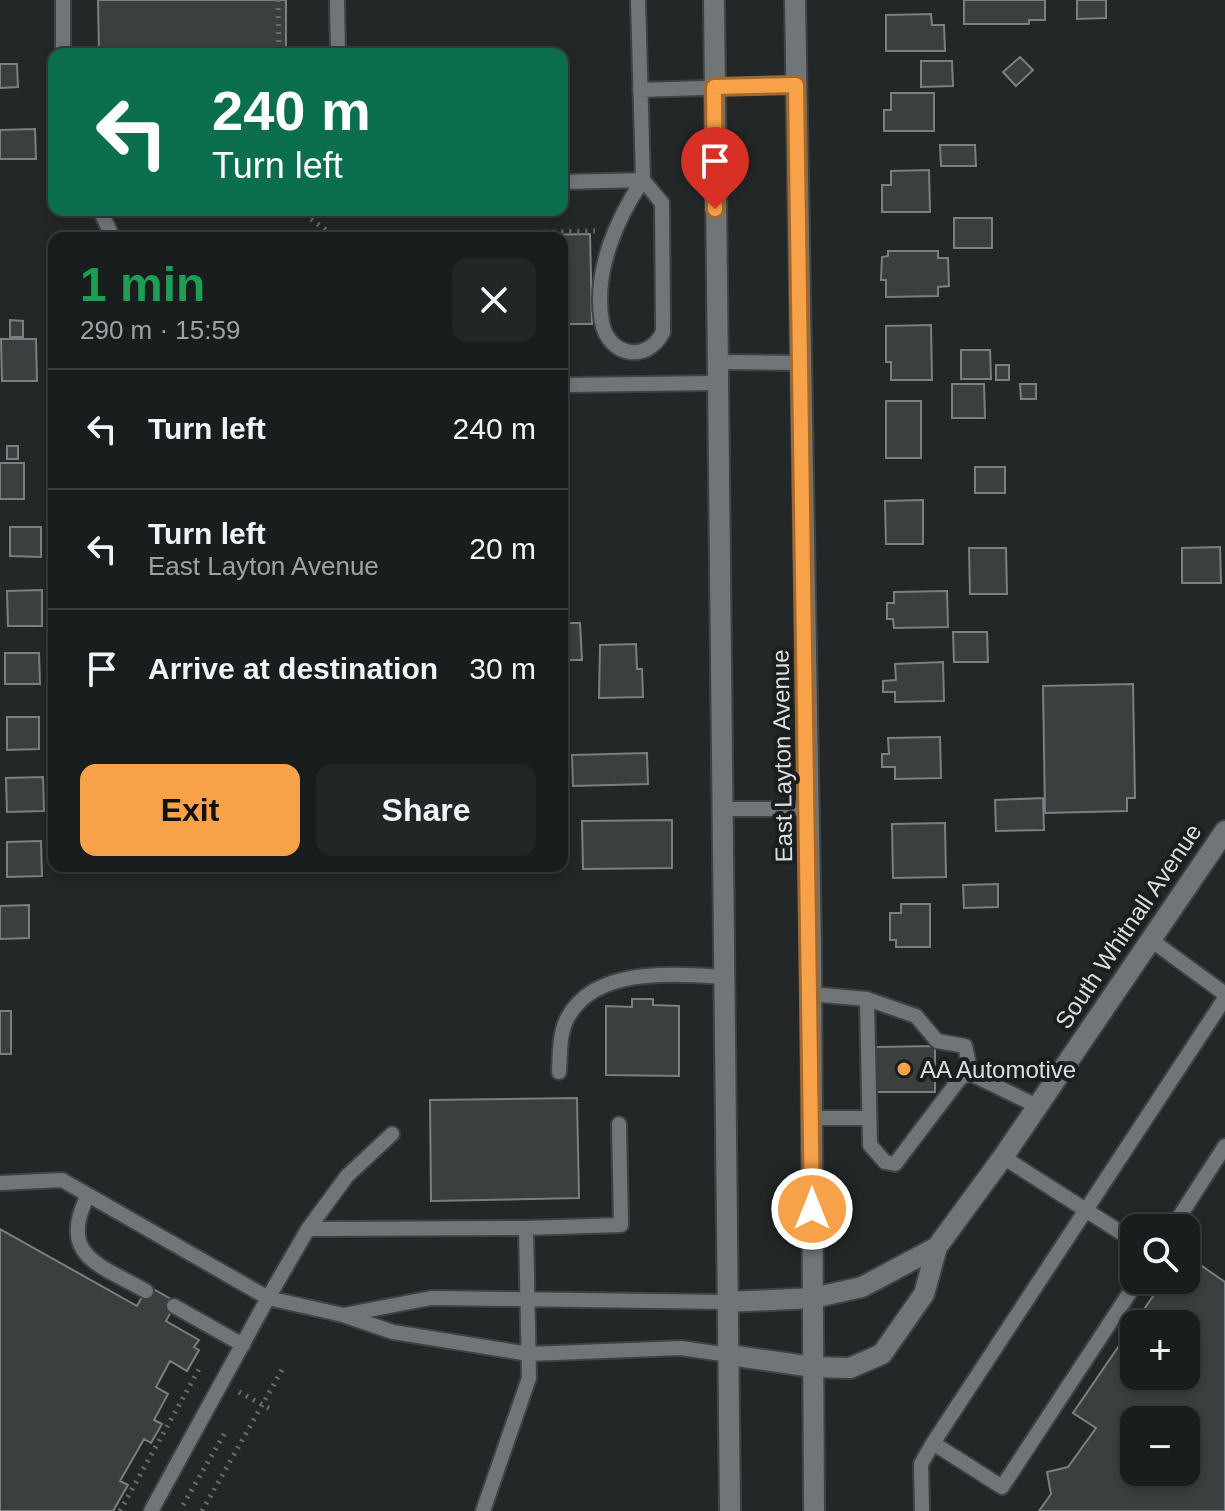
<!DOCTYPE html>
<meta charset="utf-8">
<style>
body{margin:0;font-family:Helvetica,sans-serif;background:#232627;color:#f1f3f6;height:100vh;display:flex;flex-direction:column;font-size:30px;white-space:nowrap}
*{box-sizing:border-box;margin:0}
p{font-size:26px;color:#9fa2a4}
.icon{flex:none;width:44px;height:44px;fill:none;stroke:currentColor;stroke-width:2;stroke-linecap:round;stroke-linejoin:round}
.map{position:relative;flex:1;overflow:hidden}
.panel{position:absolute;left:48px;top:232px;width:520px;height:640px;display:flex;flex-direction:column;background:#1a1d1e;border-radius:16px;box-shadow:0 4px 12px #0003,0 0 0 2px #383b3c}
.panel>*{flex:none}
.banner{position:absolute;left:48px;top:48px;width:520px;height:168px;border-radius:16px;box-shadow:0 4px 12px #0003,0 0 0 2px #383b3c;background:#0b6e4f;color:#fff;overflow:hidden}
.controls{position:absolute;left:1120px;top:1214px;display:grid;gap:16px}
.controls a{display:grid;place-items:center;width:80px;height:80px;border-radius:16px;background:#1a1d1e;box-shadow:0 4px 12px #0003,0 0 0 2px #383b3c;font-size:40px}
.pin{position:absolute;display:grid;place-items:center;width:68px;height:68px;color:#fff;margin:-82px -34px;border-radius:50% 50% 50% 0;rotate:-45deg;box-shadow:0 0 8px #0007}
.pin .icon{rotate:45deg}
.me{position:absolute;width:88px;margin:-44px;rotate:0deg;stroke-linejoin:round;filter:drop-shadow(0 0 6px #0008)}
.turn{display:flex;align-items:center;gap:28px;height:168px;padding:0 32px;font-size:36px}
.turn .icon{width:104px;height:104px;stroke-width:2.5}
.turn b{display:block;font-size:56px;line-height:68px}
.round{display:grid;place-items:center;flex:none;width:84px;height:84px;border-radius:16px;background:#232627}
.headline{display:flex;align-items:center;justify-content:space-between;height:136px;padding:0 32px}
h1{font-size:48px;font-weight:600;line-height:60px;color:#1e9e55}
.button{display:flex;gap:16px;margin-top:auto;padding:16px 32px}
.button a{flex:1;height:92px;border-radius:16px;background:#f7a248;color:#111;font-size:32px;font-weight:600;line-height:92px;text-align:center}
.button a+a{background:#232627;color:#f1f3f6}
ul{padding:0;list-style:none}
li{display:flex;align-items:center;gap:24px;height:120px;padding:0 32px;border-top:2px solid #383b3c}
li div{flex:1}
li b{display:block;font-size:30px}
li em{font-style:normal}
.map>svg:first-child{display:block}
.building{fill:#3a3f40;stroke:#7a8081;stroke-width:2;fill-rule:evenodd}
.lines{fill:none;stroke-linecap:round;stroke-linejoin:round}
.service-casing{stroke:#3e4243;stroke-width:18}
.tertiary-casing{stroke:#3e4243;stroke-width:24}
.secondary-casing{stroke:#3e4243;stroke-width:24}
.path{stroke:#696d6e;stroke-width:5;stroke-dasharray:2 6;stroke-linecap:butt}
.service{stroke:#707577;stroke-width:14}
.tertiary{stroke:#707577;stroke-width:20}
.secondary{stroke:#707577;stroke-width:20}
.route-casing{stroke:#a1692f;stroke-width:20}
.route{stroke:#f7a248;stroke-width:14}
.poi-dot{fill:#f7a248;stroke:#1a1e1f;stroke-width:3}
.labels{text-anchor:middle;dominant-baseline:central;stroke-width:8;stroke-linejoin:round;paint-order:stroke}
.street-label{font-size:24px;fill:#dcdfe0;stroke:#1a1e1f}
.poi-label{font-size:24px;fill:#dcdfe0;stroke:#1a1e1f;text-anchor:start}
</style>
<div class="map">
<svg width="1225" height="1511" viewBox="0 0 1225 1511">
<rect width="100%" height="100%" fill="#232728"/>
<path class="building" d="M98,0H286V54H99Z
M964,0H1045V20H1029V24H964Z
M1077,0H1106V18L1077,19Z
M931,14L932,25H944L945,51H886V15Z
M1020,57L1033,70L1016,86L1003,72Z
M921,61H952L953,86L921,87Z
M0,64H17L18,87L0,88Z
M891,93H934V131H884V110H891Z
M35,129L36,159H0V130Z
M940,145H975L976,166H941Z
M929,170L930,212H882V185H891V171Z
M954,218H992V248H954Z
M590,234L592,324H562V238H378Z
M888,251H938V258H948L949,286L938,287V296L886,297V280H881L882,257L888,256Z
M10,320L23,321V337H10Z
M931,325L932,380H891V362H886V326Z
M1,339H36L37,381H2Z
M961,350H990L991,379H961Z
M996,365H1009V380H996Z
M952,384H984L985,418H952Z
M1020,384H1036V399H1021Z
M886,401H921V458H886Z
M7,446H18V459H7Z
M0,463H24V499H0Z
M975,467H1005V493H975Z
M923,500V544H886L885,501Z
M10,527H41V557L10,556Z
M1220,547L1221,583H1182V548Z
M969,548H1006L1007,594H970Z
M42,590V626H8L7,591Z
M947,591L948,627L894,628L893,619H887V603H894V592Z
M562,623H580L582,660H562Z
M953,632H987L988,662H954Z
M636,644L637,669H642L643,697L599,698L600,645Z
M5,653H39L40,684H5Z
M943,662L944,701L895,702V692H883V681L896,680L895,664Z
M1133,684L1135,798H1127V811L1045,813L1043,686Z
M7,717H39V749L7,750Z
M940,737L941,778L895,779V767H882V754H889L888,738Z
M647,753L648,784L573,786L572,755Z
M43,777L44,811L7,812L6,778Z
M1043,798L1044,830L996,831L995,800Z
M672,820V868L583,869L582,821Z
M945,823L946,877L893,878L892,824Z
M41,841L42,876L7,877V842Z
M998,884V907L964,908L963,885Z
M901,904H930V947H896V940H890V913H901Z
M29,905V938L0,939V906Z
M632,999H653V1005L679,1006V1076L606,1075V1006L632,1007Z
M0,1011H11V1054H0Z
M935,1046V1092H876V1047Z
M577,1098L579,1198L431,1201L430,1100Z
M0,1229L137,1306L148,1286L176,1302L166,1321L199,1340L194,1347L199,1350L187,1371L170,1361L156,1387L168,1394L154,1420L162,1424L151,1443L144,1439L120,1481L128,1485L113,1511H0Z
M1186,1255L1225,1282V1511H1039L1051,1494L1047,1472L1068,1467L1096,1428L1073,1413L1164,1280H1186ZM1134,1324H1186V1376H1134ZM1134,1420H1186V1472H1134Z"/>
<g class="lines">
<defs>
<path id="service" d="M337,0L338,54
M63,54V0
M640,90L796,85
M643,180L662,203L663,332C647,364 608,356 602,322C593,273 616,219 643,180Z
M562,182L643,180L638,0
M100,210L113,238
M717,362L801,363
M562,385L717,383
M723,809H809
M1151,940L1225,994
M811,994L867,999
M559,1072C560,1056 559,1032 568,1017C596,966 676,974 724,977
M971,1074L965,1046L937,1041L916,1016L867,999L870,1145L885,1162L895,1164L961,1077L971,1074L1037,1106
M812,1118H869
M1003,1157L1134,1241
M0,1183L62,1180L268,1298L308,1229L526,1228L529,1378L483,1511
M88,1195C57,1256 100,1265 146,1291
M526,1228L621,1225L619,1124
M1172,1228L1225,1146
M308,1229L347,1176L392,1134
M174,1306L243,1345
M343,1315L431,1298L728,1302
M933,1443L1002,1487L1138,1280
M151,1511L268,1298L343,1315L393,1332L529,1354L681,1348L729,1355
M922,1511L921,1464L933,1443L1225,998"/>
<path id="tertiary" d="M728,1302L813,1298L862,1287L937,1247
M729,1355L813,1367L850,1368L882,1354L924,1294L937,1247L1003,1157L1225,831"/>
<path id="secondary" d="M714,0L730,1511
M795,0L811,947L814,1511"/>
</defs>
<use href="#service" class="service-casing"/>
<use href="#tertiary" class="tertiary-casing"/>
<use href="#secondary" class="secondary-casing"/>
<path class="path" d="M278,0L279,54
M298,210L336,237L595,231
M239,1392L274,1411
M183,1505L226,1431
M120,1511L199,1369L203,1371
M202,1511L283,1368"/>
<use href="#service" class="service"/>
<use href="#tertiary" class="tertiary"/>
<use href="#secondary" class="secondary"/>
</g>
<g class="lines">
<defs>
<path id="route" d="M715,209L714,87L796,85L812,1209"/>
</defs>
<use href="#route" class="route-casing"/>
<use href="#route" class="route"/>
</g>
<circle class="poi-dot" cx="904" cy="1069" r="8"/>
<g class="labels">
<g class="street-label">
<text transform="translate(782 756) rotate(-91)">East Layton Avenue</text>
<text transform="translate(1128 926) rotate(-56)">South Whitnall Avenue</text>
</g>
<g class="poi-label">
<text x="920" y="1069">AA Automotive</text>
</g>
</g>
</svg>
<div class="controls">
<a><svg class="icon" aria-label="search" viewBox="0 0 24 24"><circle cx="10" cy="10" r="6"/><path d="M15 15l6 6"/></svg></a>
<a>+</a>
<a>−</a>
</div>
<div class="pin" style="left:715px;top:209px;background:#d93025"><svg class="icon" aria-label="arrive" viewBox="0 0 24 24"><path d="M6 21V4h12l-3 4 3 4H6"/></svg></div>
<svg class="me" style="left:812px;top:1209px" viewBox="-20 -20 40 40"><circle r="17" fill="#f7a248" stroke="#fff" stroke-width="3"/><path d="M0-11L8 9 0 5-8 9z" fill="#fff"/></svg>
<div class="banner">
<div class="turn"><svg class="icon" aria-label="left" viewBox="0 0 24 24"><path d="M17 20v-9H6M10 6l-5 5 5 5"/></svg><div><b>240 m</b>Turn left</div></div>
</div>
<section class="panel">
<div class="headline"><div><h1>1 min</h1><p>290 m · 15:59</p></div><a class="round"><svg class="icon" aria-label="close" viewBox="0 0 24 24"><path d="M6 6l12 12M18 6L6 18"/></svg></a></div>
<ul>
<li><svg class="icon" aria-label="left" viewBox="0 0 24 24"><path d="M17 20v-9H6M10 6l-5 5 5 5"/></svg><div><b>Turn left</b></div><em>240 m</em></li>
<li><svg class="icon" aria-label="left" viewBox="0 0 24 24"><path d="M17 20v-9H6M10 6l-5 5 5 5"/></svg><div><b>Turn left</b><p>East Layton Avenue</p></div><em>20 m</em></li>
<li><svg class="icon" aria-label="arrive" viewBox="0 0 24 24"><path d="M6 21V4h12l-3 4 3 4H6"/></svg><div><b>Arrive at destination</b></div><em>30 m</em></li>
</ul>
<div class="button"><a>Exit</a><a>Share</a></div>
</section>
</div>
